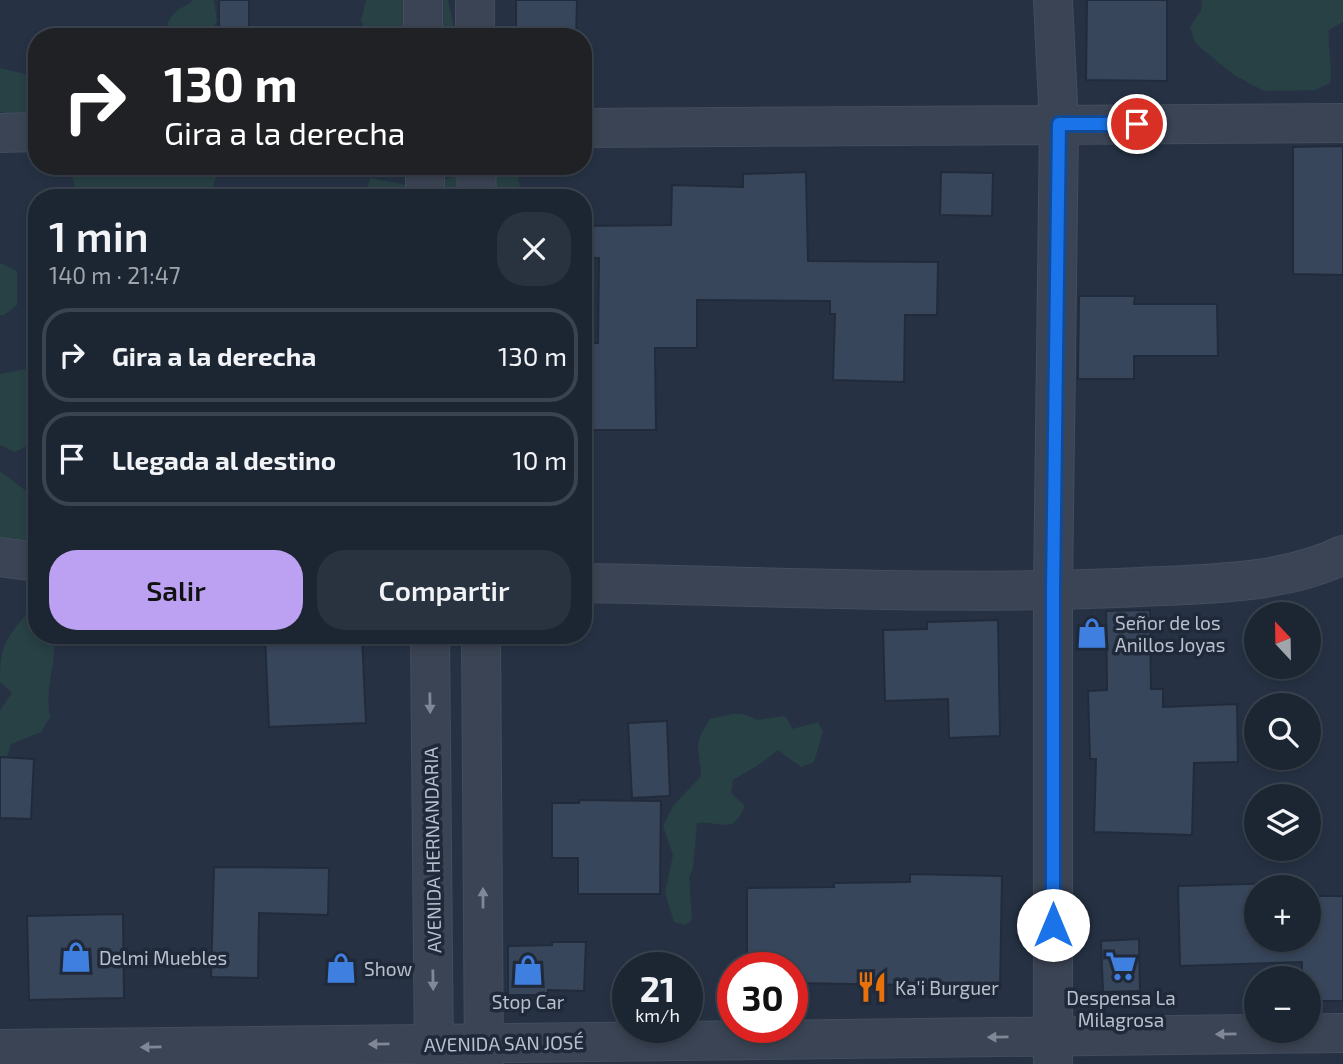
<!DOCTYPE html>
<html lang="es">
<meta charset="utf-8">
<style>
body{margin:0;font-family:"Exo 2",sans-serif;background:#29323f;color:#f1f3f6;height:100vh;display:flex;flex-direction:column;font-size:26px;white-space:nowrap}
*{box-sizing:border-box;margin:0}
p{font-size:23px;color:#a0a5ac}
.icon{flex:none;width:38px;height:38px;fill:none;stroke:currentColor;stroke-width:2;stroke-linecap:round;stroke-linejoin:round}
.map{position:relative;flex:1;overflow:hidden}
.drawer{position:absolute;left:28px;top:189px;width:564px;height:455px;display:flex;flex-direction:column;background:#1c2633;border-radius:28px;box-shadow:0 4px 10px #0003,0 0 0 2px #3a434e}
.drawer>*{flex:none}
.guide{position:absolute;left:28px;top:28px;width:564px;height:147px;border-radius:28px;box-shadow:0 4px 10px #0003,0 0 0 2px #3a434e;background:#202124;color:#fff;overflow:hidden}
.needle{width:46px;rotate:338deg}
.controls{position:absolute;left:1244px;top:602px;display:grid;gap:14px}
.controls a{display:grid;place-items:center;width:77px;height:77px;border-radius:50%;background:#1c2633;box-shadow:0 4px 10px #0003,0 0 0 2px #3a434e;font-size:35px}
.speed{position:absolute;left:612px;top:952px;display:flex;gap:14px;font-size:35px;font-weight:700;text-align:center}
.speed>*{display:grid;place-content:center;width:91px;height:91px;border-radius:50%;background:#1c2633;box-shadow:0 4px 10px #0003,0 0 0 2px #3a434e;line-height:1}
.speed small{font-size:18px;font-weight:400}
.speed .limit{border:10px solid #d22;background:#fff;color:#111}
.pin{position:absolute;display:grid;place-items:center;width:60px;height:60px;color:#fff;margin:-30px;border:4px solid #fff;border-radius:50%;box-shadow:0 2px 7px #0007}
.me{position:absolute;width:77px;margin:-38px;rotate:0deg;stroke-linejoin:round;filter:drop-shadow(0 0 5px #0008)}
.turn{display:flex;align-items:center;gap:24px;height:147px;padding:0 21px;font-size:32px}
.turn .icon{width:91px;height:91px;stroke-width:2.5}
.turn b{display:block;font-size:49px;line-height:60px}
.round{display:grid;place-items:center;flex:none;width:74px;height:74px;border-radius:28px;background:#29323f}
.head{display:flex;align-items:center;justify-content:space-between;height:119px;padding:0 21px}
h1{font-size:42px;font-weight:600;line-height:52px}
.primary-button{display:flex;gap:14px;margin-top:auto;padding:14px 21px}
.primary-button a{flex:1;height:80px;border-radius:28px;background:#bca0f2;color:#111;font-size:28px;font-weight:600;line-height:80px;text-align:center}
.primary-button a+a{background:#29323f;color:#f1f3f6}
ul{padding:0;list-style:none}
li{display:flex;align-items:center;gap:21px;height:94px;margin:0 14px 10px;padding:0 7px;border:4px solid #3a434e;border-radius:28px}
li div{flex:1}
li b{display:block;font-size:26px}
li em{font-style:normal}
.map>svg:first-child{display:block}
.green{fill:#284145}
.building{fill:#38465b;stroke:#212b3b;stroke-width:2}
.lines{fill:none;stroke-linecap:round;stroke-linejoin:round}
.minor-casing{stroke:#444d5d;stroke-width:40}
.tertiary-casing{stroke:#444d5d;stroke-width:40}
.minor{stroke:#3b4454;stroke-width:38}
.tertiary{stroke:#3b4454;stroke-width:38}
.oneway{fill:#808897}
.route-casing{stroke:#114b97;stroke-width:18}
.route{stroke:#1a73e8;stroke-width:12}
.labels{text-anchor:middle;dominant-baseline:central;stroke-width:7;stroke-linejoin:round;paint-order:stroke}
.poi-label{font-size:19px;fill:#b8c0cd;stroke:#1f2939;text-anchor:start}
.street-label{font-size:19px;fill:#b8c0cd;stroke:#1f2939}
</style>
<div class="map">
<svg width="1343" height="1064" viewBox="0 0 1343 1064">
<rect width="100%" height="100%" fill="#263244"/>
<path class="green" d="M192,0H214L217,21L208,37H167C165,18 175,10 191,3Z
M366,0H448L456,37H404L399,32L383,36L367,35L361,20Z
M1202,0H1343V22L1329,30C1327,49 1333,64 1330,83L1315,90L1264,91L1234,75L1195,43L1190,27L1201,10Z
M0,68L37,77V129L0,111Z
M57,166H218L219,172L207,198H78L73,178Z
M481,166H495L518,177L521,194L518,198H369L366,194L370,178L422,188Z
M0,263L17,271V305L4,315H0Z
M37,367V441L15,452L0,445V374Z
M0,471L26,491L37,494V551L0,564Z
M29,611L37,613V635H54C57,663 44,689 50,717L41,732L11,744L6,760L0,762V710L12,693L0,682C0,644 6,639 29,611Z
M733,714H743L757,720L785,716L793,729L818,722L823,732L814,762L801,767L778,750L760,764L733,780L731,793L745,806C732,836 724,821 697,823L693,869L689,877L692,920L685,925L674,922L665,893L673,855L663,826L673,806L701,776C700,745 691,749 710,719Z"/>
<path class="building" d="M219,0H249V37H219Z
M516,0H577L576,37H516Z
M1087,0H1167V81L1086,80Z
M1343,146V275L1293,274V147Z
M806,172L808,261L938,262L937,315H905L904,382L833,380L835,314H830V301L697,300V348H655L656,430H583V343H598L599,258H583V226L671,225L672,185L743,187V174Z
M941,172L993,173L992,216L940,215Z
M1079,296H1135L1134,304H1217L1218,356H1134V379H1078Z
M1150,610L1151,689H1163V707L1237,704L1238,762L1194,763L1192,835L1094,832L1096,759H1090L1088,691L1107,690L1106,611Z
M998,620L1000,736L949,738L948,699L885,701L883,630L927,629V622Z
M362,635L366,723L269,727L265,636Z
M667,721L670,796L632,798L628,723Z
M0,757L34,759L31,819L0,818Z
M579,800L661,801L660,894H578V858H552V803H579Z
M214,867L329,868L328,915L259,913L258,978L211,977Z
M910,874L1002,876L1000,989L908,988V985L793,983V968H747V888L834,887V883L910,882Z
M1280,883V887H1256V940H1309V896H1343V1001H1309V978H1302V962L1180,966L1178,886Z
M123,914L124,998L29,1000L27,916Z
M1139,939L1140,991L1103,992L1101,941Z
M552,942H586L584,991L548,990V995H508V946L552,945Z"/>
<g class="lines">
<defs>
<path id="minor" d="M423,0V37
M475,0V37
M583,128L1343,123
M0,133L37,132
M425,166V198
M476,166L477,198
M0,557L37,562
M583,583C768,586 955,596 1140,587C1205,584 1284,584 1343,555
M430,635L434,1064
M481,635L484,1064
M1053,1064V591L1059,124L1053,0"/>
<path id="tertiary" d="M0,1049L1343,1033"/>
</defs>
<use href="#minor" class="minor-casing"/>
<use href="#tertiary" class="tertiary-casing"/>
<use href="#minor" class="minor"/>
<use href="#tertiary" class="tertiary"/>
</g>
<defs><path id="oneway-solid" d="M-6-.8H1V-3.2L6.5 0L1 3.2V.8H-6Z" transform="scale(1.75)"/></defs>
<g class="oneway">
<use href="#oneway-solid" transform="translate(430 703) rotate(89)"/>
<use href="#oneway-solid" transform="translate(483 898) rotate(-90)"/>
<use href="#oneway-solid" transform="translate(433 980) rotate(89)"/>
<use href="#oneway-solid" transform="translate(1226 1034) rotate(179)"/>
<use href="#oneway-solid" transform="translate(998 1037) rotate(179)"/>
<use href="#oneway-solid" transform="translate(379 1044) rotate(179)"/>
<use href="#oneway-solid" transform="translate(151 1047) rotate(179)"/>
</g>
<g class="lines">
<defs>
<path id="route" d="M1053,925V591L1059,124H1137"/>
</defs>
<use href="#route" class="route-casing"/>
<use href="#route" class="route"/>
</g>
<defs>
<symbol id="shop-bare" viewBox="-9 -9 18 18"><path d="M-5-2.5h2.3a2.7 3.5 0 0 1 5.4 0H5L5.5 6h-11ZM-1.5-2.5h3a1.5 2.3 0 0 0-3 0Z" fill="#3f7fe0" stroke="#1f2939" stroke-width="2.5" paint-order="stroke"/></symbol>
<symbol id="supermarket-bare" viewBox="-9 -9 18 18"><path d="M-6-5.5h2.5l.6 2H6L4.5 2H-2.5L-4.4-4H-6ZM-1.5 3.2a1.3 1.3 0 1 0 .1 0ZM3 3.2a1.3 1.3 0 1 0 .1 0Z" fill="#3f7fe0" stroke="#1f2939" stroke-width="2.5" paint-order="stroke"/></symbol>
<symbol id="restaurant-bare" viewBox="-9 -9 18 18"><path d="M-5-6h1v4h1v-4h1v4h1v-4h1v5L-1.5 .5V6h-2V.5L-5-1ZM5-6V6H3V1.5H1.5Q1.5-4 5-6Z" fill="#e8710a" stroke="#1f2939" stroke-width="2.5" paint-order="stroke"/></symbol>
</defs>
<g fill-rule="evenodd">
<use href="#shop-bare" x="1070" y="611" width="44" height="44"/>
<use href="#shop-bare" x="54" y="935" width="44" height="44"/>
<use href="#supermarket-bare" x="1099" y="944" width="44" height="44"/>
<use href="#shop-bare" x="319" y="946" width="44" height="44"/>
<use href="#shop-bare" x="506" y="948" width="44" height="44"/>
<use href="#restaurant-bare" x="850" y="965" width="44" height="44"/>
</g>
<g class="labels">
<g class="poi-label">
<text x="1115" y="622">Señor de los<tspan x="1115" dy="22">Anillos Joyas</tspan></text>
<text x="99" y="957">Delmi Muebles</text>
<text x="364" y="968">Show</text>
<text x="895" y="987">Ka'i Burguer</text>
<text x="1121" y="997" text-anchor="middle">Despensa La<tspan x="1121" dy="22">Milagrosa</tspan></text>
<text x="528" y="1001" text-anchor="middle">Stop Car</text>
</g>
<g class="street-label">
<text transform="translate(432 850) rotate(-91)">AVENIDA HERNANDARIA</text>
<text transform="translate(504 1043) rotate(-1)">AVENIDA SAN JOSÉ</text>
</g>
</g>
</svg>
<div class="controls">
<a><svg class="needle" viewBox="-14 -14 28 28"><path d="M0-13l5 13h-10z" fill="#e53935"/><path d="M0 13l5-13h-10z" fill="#a0a5ac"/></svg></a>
<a><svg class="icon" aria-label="search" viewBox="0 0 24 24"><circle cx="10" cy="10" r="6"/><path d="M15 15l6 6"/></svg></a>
<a><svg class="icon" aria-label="layers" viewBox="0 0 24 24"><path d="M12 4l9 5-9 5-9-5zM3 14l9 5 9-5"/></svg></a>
<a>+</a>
<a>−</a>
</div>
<div class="speed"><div>21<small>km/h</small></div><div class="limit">30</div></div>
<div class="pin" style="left:1137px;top:124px;background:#d93025"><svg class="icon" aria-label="arrive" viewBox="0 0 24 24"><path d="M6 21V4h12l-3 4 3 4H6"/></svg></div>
<svg class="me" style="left:1053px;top:925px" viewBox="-20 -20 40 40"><circle r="19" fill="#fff"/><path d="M0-13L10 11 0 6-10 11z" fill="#1a73e8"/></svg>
<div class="guide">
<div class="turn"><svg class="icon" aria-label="right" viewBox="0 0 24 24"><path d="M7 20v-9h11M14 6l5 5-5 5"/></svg><div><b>130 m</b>Gira a la derecha</div></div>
</div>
<section class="drawer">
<div class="head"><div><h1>1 min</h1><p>140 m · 21:47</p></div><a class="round"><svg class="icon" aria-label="close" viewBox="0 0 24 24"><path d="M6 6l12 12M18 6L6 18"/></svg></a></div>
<ul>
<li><svg class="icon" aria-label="right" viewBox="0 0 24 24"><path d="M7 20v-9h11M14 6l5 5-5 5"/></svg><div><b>Gira a la derecha</b></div><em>130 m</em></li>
<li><svg class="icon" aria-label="arrive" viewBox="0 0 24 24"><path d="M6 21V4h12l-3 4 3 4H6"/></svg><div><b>Llegada al destino</b></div><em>10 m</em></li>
</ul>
<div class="primary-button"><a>Salir</a><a>Compartir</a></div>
</section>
</div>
